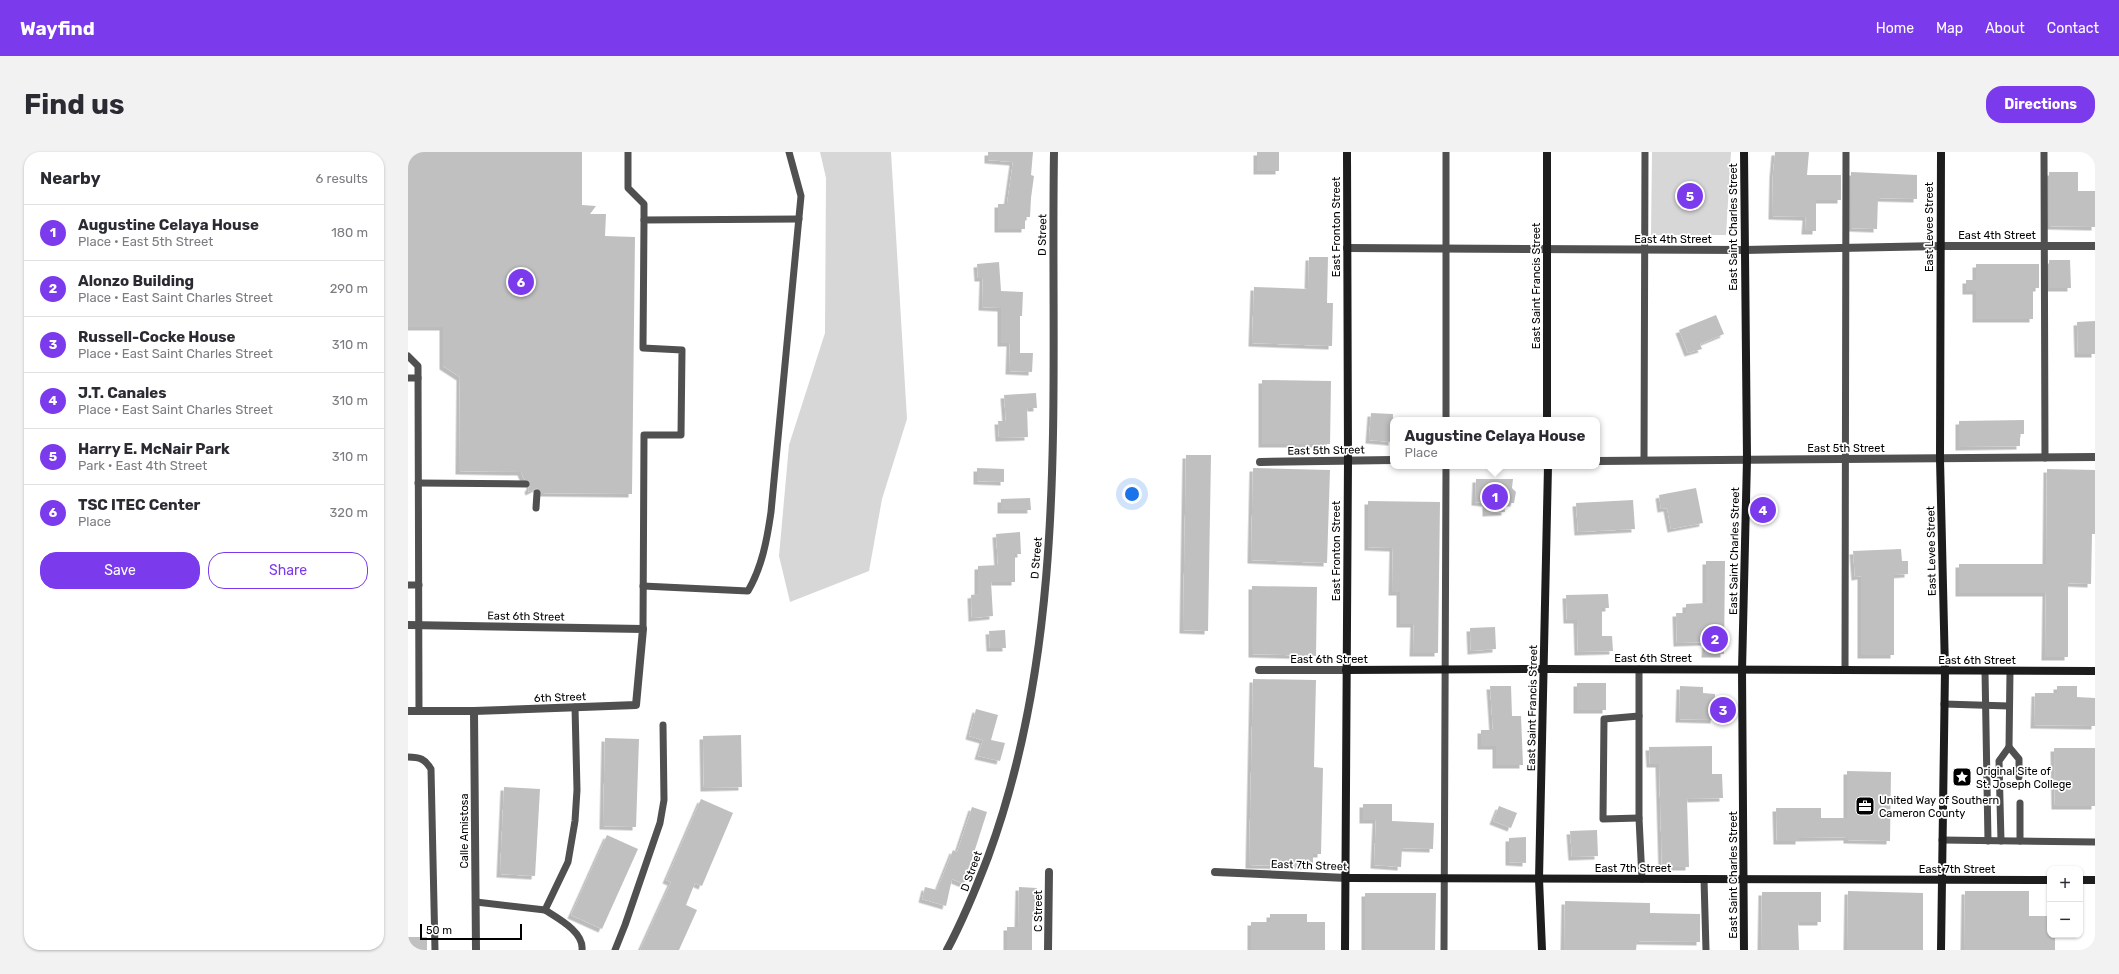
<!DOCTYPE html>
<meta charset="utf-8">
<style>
:root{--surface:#fff;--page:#f2f2f3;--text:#2b2b33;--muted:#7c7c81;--line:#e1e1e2;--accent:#7c3aed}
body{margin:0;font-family:Rubik,sans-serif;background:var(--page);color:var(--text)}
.controls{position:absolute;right:12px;bottom:12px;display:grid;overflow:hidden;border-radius:8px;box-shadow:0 1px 3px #0004}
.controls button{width:36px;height:36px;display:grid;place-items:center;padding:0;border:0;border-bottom:1px solid var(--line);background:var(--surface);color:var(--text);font:20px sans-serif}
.scale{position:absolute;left:12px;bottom:10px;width:102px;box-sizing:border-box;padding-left:4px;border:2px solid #000;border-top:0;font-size:11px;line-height:14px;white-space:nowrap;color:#000;-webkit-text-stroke:3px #fff;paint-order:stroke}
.you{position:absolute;left:724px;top:342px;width:14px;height:14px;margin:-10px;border:3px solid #fff;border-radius:50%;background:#1a73e8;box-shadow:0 0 0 6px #1a73e833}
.badge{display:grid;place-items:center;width:26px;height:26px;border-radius:50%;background:var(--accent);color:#fff;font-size:13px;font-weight:700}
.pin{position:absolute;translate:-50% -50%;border:2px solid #fff;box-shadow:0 1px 4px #0006}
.popup{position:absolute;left:982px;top:265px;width:210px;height:52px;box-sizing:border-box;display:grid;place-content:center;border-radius:8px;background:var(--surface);filter:drop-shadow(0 1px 3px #0005);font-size:13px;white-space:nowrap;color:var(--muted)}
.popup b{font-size:15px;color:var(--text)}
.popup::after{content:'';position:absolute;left:50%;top:100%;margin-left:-8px;border:8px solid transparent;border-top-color:var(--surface)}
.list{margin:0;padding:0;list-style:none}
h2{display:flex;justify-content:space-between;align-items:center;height:52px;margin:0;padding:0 16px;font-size:17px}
h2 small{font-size:13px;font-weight:400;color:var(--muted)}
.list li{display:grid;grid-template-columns:26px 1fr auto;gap:12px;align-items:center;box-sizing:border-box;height:56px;padding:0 16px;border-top:1px solid var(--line)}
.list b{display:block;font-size:15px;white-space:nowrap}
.list p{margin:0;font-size:13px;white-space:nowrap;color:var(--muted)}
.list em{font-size:13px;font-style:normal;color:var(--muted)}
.actions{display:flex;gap:8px;padding:12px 16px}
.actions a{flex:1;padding:9px 0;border:1px solid var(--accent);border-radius:16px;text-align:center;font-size:14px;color:var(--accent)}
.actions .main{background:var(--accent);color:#fff}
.map{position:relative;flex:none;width:1687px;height:798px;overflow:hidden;border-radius:16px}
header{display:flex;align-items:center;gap:24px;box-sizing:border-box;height:56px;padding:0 20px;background:var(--accent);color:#fff}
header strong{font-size:19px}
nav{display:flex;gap:22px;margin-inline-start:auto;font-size:14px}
.intro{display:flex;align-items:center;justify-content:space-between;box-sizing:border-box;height:96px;padding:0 24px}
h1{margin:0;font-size:28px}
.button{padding:10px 18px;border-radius:16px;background:var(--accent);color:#fff;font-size:14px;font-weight:700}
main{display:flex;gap:24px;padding:0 24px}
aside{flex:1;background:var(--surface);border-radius:16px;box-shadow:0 1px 3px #0004}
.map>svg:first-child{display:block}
.green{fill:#d7d7d7}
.building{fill:#c0c0c0;filter:url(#shadow)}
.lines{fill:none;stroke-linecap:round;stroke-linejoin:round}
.lane{stroke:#505050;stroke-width:7}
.street{stroke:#505050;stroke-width:8}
.secondary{stroke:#1d1d1d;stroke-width:8}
.labels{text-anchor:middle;stroke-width:3.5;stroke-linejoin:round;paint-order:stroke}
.street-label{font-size:11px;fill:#000;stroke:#fff}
.poi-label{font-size:11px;fill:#000;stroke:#fff;text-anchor:start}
</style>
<header>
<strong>Wayfind</strong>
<nav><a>Home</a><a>Map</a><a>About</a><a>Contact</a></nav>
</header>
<div class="intro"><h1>Find us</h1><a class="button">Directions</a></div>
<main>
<aside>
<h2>Nearby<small>6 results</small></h2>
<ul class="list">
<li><span class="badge">1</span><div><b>Augustine Celaya House</b><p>Place · East 5th Street</p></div><em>180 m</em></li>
<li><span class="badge">2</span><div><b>Alonzo Building</b><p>Place · East Saint Charles Street</p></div><em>290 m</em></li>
<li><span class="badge">3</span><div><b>Russell-Cocke House</b><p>Place · East Saint Charles Street</p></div><em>310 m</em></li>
<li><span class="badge">4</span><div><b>J.T. Canales</b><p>Place · East Saint Charles Street</p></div><em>310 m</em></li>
<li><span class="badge">5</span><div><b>Harry E. McNair Park</b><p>Park · East 4th Street</p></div><em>310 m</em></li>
<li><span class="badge">6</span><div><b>TSC ITEC Center</b><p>Place</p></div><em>320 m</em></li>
</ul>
<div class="actions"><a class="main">Save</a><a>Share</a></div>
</aside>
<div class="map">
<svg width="1687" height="798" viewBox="0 0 1687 798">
<defs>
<filter id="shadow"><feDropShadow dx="-3.5" dy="3.5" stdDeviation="0" flood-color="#0004"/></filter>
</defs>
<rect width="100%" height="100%" fill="#fff"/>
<g class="green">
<polygon points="412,0 483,0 499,267 474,347 461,419 382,450 371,404 381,293 417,181 418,26"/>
<polygon points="1244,0 1323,0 1318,83 1243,83"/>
</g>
<g class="building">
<polygon points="0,0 174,0 174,53 188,54 182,62 198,62 197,84 227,85 224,342 134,341 129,336 121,340 120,337 122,334 122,330 116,327 113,320 51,319 52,225 35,214 35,175 0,175"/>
<polygon points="580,0 625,0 623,23 626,24 623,46 622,65 617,65 617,77 590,77 590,52 599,52 605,10 580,8"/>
<rect x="849" y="0" width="22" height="19"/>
<polygon points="1367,0 1401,0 1399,23 1433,23 1433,48 1408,48 1408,79 1397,79 1398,65 1364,64 1365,22"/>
<polygon points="1443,20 1509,23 1509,47 1470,46 1469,77 1443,76"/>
<polygon points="1641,20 1670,20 1670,39 1687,39 1687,75 1641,74"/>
<polygon points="901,105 920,105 919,151 925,151 924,194 844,191 846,135 900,137"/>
<polygon points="1641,108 1662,108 1663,136 1641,136"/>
<polygon points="591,110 593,139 615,140 614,164 612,164 612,201 625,201 624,220 601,219 602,191 593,191 593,156 574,155 575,126 570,126 569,112"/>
<polygon points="1568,112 1631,112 1631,136 1625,136 1625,167 1568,167 1568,139 1558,139 1558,128 1568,128"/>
<polygon points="1308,163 1316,182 1292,192 1294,197 1280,201 1271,178"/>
<polygon points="1687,169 1687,202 1670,202 1669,170"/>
<polygon points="854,228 923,229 922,292 854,292"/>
<polygon points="628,241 629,256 619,256 620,285 591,286 590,269 598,269 596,243"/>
<polygon points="963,261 985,262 984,290 961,288"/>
<polygon points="1616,268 1616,282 1612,282 1612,294 1551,295 1551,269"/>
<polygon points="778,303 803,303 800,479 775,478"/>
<polygon points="569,316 596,317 596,330 569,329"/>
<polygon points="845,316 922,318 919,411 843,408"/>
<polygon points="1639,317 1687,318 1687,382 1684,382 1683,432 1660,431 1660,505 1637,505 1638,441 1551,441 1551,412 1638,412"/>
<polygon points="1068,327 1105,327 1104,336 1108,340 1106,351 1096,351 1097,360 1078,361 1078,351 1067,350"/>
<polygon points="1288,336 1295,371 1263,377 1259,356 1253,357 1251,343"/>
<polygon points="622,346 623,358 593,358 593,347"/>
<polygon points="1225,348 1227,377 1170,380 1168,351"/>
<polygon points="960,349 1032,350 1030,501 1005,501 1006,472 992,472 992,440 984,440 985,396 960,395"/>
<polygon points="612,380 613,402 607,402 607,430 583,430 585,464 564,466 563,443 570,442 570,414 590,413 588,382"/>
<polygon points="1493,397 1494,409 1500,409 1500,422 1486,423 1486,503 1453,503 1453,424 1447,425 1445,399"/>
<polygon points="1298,409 1317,409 1316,502 1297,502 1298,490 1269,491 1268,461 1278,461 1278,452 1298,451"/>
<polygon points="844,434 909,435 908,504 844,502"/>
<polygon points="1200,442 1201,456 1194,456 1194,484 1204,484 1205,499 1170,500 1169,468 1159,468 1158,443"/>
<polygon points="1087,475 1088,497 1063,499 1062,476"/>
<polygon points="597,478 598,496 582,496 581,479"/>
<polygon points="845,527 908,528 906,615 915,616 913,702 905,702 905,714 841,713"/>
<rect x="1169" y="531" width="29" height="27"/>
<polygon points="1082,534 1103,534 1104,564 1113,564 1115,613 1088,613 1088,594 1073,594 1073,578 1085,578"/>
<polygon points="1272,534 1295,535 1295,541 1307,542 1306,568 1271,567"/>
<polygon points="1649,534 1669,534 1669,545 1687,546 1687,574 1626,573 1627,541 1649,541"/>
<polygon points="568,557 590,563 583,588 597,591 592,609 570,604 575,588 561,584"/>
<polygon points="333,583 334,635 296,636 295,584"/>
<polygon points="197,586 231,587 228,675 195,674"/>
<polygon points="1304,594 1304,622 1314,622 1315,646 1279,647 1281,715 1254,715 1251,612 1242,612 1241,595"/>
<polygon points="1646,596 1687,596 1687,654 1647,654"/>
<polygon points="1439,619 1483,620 1482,689 1439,688 1439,685 1391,686 1391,689 1369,689 1368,656 1413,656 1413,666 1439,666"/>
<polygon points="96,635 132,637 127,724 92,722"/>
<polygon points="293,647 325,661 294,734 287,731 278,753 289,758 271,798 232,798 263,730 258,728"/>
<polygon points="955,652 984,652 984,669 1026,671 1025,697 994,696 993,715 966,713 968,668 955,668"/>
<polygon points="1091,654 1109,661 1103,676 1085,669"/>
<polygon points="564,655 579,660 556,732 544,727 538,754 514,747 517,735 529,738 545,698 549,700"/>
<polygon points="1189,678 1190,704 1164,705 1162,679"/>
<polygon points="199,683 230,697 194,777 163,763"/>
<polygon points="1118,685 1118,711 1101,710 1101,686"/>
<polygon points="611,735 629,736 629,764 624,764 624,798 599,798 599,775 610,775"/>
<polygon points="1440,739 1515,741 1515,798 1439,798"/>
<polygon points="1557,739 1621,739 1621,764 1642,764 1642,783 1647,783 1647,798 1556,798"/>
<polygon points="1354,740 1413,740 1413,770 1390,770 1391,798 1353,798"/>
<polygon points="957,741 1028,741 1027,798 957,798"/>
<polygon points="1157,749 1242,751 1242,761 1292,762 1292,790 1229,789 1228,798 1156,798"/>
<polygon points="862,762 899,762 899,770 917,770 917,798 843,798 843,770 862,770"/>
<rect x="0" y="785" width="19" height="13"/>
</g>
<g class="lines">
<g class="lane">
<polyline points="220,0 220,36 236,52 236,68"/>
<polyline points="1636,0 1637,306"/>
<polyline points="0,204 10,214 11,559"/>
<polyline points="0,226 10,226"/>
<polyline points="1038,268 1038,0"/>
<polyline points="1236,308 1237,0"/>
<polyline points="10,331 118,332"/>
<polyline points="128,356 129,341"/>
<polyline points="0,433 11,433"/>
<path d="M235,434L340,439C354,415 359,388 363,360L393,44L381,0"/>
<polyline points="235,477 236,283 273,283 274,198 235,196 236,68 391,67"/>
<polyline points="1231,517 1231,666 1234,727"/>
<polyline points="1437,518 1438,0"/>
<polyline points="1577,519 1580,689"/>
<polyline points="1536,552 1601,554"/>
<polyline points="1231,564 1196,567 1195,667 1231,666"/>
<polyline points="1601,595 1611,607 1611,625"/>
<path d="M0,605C12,605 17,607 23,617L27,798"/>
<polyline points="1612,651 1612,689"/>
<polyline points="1534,688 1687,690"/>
<polyline points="1593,689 1591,609 1601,595 1602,519"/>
<polyline points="1296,727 1298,798"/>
<polyline points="68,750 137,758 160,710 167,669 169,638 167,555"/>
<path d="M137,758C151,767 176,780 174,798"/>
<polyline points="207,798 217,773 252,671 256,648 255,573"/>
<polyline points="1036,798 1038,314"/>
</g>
<g class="street">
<polyline points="939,96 1336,98 1532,94 1687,94"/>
<polyline points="1189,309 1687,305"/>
<polyline points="852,310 985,308"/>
<polyline points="0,473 235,477 228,553 66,559 0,559"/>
<polyline points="851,518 938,518"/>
<polyline points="66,559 68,798"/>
<polyline points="807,720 939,726"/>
<path d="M539,798C556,766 567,739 580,705C663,480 642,235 646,0"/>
<polyline points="640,798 641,720"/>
</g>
<g class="secondary">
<polyline points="1139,0 1139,268"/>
<polyline points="1533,0 1532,307 1537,518 1533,798"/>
<polyline points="938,518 1137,517 1687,519"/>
<polyline points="939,726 1642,728"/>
<polyline points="1672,728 1687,728"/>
<polyline points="937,798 940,308 939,0"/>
<polyline points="1134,798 1131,727 1140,314"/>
<polyline points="1336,798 1334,518 1339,307 1336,0"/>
</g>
</g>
<defs>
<g id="sight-square" transform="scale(1)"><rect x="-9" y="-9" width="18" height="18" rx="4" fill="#000" stroke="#fff"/><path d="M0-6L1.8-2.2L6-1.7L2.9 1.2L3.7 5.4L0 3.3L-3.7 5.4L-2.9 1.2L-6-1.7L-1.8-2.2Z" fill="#fff"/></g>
<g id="office-square" transform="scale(1)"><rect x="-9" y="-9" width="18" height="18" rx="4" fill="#000" stroke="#fff"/><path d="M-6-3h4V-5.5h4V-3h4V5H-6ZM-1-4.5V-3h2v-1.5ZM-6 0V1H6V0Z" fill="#fff"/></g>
</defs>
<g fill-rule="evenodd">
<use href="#sight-square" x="1554" y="625"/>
<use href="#office-square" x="1457" y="654"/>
</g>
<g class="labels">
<g class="street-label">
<text transform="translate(928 75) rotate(-90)" y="4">East Fronton Street</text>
<text transform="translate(1325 75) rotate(-90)" y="4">East Saint Charles Street</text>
<text transform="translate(1521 75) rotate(-90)" y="4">East Levee Street</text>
<text transform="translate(634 83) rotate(-89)" y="4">D Street</text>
<text x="1589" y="87">East 4th Street</text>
<text x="1265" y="91">East 4th Street</text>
<text transform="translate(1128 134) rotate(-90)" y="4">East Saint Francis Street</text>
<text x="1438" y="300">East 5th Street</text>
<text transform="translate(918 298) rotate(-1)" y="4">East 5th Street</text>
<text transform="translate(928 399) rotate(-90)" y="4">East Fronton Street</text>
<text transform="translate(1326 399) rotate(-89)" y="4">East Saint Charles Street</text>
<text transform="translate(1523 399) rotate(-91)" y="4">East Levee Street</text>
<text transform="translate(628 406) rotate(-85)" y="4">D Street</text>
<text transform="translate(118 464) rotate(1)" y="4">East 6th Street</text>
<text x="1245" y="510">East 6th Street</text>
<text x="921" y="511">East 6th Street</text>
<text x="1569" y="512">East 6th Street</text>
<text transform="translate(152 545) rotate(-2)" y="4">6th Street</text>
<text transform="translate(1124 556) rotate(-89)" y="4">East Saint Francis Street</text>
<text transform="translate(56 679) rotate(-90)" y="4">Calle Amistosa</text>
<text transform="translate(901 713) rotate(2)" y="4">East 7th Street</text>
<text x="1225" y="720">East 7th Street</text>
<text x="1549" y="721">East 7th Street</text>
<text transform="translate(563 719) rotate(-70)" y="4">D Street</text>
<text transform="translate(1325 723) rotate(-90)" y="4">East Saint Charles Street</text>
<text transform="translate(630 759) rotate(-90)" y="4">C Street</text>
</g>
<g class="poi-label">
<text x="1568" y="623">Original Site of<tspan x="1568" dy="13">St. Joseph College</tspan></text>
<text x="1471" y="652">United Way of Southern<tspan x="1471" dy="13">Cameron County</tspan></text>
</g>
</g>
</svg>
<div class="controls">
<button>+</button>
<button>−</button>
</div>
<div class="scale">50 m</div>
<div class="you"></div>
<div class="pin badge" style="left:1087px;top:345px">1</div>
<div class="popup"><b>Augustine Celaya House</b>Place</div>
<div class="pin badge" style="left:1307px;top:487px">2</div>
<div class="pin badge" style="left:1315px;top:558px">3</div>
<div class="pin badge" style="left:1355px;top:358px">4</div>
<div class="pin badge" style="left:1282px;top:44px">5</div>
<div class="pin badge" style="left:113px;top:130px">6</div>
</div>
</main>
